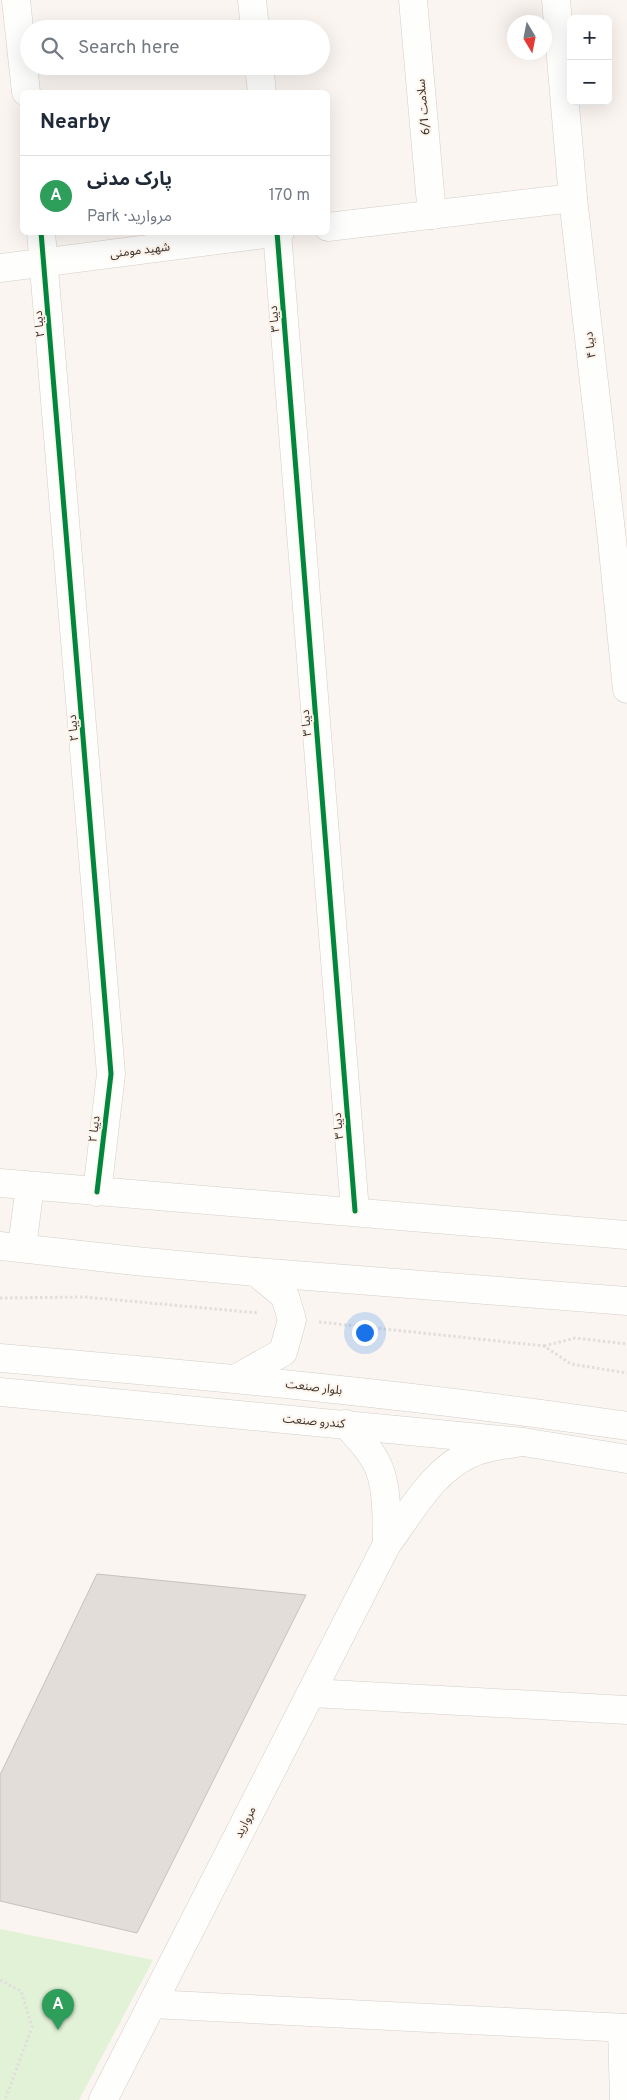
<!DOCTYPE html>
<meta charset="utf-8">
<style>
:root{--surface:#fff;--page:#f2f2f3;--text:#1f2937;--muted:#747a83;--line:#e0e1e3;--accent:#7c7671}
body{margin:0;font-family:Overpass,"Noto Sans Arabic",sans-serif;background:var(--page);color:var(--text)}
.controls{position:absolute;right:15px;top:15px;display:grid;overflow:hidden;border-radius:8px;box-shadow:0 5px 20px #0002}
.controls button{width:45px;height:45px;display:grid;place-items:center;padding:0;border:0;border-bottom:1px solid var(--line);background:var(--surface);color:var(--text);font:25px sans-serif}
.compass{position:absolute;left:507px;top:15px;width:45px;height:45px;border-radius:50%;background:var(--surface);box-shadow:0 5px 20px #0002;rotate:170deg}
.you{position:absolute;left:364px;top:1332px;width:18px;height:18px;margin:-12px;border:4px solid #fff;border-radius:50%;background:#1a73e8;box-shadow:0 0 0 8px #1a73e833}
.badge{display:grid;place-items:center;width:32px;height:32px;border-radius:50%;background:var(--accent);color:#fff;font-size:16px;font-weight:700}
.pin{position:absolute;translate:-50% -41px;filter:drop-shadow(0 1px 2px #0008)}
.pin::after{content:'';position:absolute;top:26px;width:18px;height:15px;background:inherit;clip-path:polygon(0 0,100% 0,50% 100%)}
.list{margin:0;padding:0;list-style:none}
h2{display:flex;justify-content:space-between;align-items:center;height:65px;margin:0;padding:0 20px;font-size:21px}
h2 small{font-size:16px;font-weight:400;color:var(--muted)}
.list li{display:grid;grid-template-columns:32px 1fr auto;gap:15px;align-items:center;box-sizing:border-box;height:80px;padding:0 20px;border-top:1px solid var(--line)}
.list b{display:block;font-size:19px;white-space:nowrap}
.list p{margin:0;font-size:16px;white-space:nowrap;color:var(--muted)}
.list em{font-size:16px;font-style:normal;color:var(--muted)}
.icon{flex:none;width:28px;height:28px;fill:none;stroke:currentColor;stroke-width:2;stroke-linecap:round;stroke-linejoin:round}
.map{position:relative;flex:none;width:627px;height:2100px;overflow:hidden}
.search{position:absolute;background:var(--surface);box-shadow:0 5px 20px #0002;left:20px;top:20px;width:310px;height:55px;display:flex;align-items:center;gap:12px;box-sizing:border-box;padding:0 18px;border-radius:28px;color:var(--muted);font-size:19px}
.panel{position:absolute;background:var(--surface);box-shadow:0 5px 20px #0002;left:20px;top:90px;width:310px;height:145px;border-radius:8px}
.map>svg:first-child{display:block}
.green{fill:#e2f2d6}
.building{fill:#e2ddd8;stroke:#c6c1bc}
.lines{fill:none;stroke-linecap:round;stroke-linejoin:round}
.minor-casing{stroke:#d4cec9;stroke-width:29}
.major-casing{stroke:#d4cec9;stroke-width:29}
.path{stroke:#e0dfdd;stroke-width:3;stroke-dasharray:2.5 2.5;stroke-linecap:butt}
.minor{stroke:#fefefd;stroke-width:28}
.major{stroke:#fefefd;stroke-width:28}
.cycleway-casing{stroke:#fef4ec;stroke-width:8}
.cycleway{stroke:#00873e;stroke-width:5}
.labels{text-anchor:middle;stroke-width:4;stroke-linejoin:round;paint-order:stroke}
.street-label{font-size:12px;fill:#38322c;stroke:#fef4ec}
</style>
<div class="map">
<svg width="627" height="2100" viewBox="0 0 627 2100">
<rect width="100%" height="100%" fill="#faf5f0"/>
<polygon class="green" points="0,1929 153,1960 79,2100 0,2100"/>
<polygon class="building" points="97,1574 306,1595 137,1933 0,1901 0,1775"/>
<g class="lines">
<g class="minor-casing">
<g id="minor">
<polyline points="16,0 26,92"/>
<polyline points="252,0 255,29"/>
<polyline points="413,0 432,215"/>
<polyline points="556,0 573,198 612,540 627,689"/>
<polyline points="259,66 262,92"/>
<polyline points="328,227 573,198"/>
<polyline points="41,232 111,1074 97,1192"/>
<polyline points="277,232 355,1211"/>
<polyline points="0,268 280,232"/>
<polyline points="0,1183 627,1235"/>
<polyline points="0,1392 523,1442 627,1459"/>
<path d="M346,1424C358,1438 374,1453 380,1471C388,1494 386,1520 387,1544"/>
<polyline points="311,1693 627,1710"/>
<polyline points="152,2004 627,2028"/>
<polyline points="622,2028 624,2100"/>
<path d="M103,2100L387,1544C411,1512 432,1471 470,1454C486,1446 505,1445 523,1442"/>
</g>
</g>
<g class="major-casing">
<g id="major">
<polyline points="0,1246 135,1261 256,1272 627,1301"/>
<polyline points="22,1247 30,1186"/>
<path d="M0,1358C210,1376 419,1395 627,1426"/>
<polyline points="237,1378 283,1352 292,1320 285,1296 256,1272"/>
</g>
</g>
<g class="path">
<polyline points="0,1298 85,1297 259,1313"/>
<polyline points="319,1322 544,1346 571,1364 627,1373"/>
<polyline points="544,1346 575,1338 627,1344"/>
<polyline points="0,1980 21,1991 32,2027 5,2100"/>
</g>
<use href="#minor" class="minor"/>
<use href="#major" class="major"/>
<g class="cycleway-casing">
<g id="cycleway">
<polyline points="41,232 111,1074 97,1192"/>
<polyline points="277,232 355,1211"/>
</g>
</g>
<use href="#cycleway" class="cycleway"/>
</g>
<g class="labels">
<g class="street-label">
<text transform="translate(423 107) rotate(-95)" y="4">سلامت 6/1</text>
<text transform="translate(140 250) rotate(-7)" y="4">شهید مومنی</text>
<text transform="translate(274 319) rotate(-95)" y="4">دیبا ۳</text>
<text transform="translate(39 324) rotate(-95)" y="4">دیبا ۲</text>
<text transform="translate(590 345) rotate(-97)" y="4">دیبا ۴</text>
<text transform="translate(306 723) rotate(-95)" y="4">دیبا ۳</text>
<text transform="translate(73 728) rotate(-95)" y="4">دیبا ۲</text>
<text transform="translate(338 1126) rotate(-95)" y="4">دیبا ۳</text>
<text transform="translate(94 1129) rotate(-83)" y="4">دیبا ۲</text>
<text transform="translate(314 1387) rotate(7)" y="4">بلوار صنعت</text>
<text transform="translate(314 1421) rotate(5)" y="4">کندرو صنعت</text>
<text transform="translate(245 1822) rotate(-63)" y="4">مروارید</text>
</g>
</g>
</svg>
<div class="controls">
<button>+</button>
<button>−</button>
</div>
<svg class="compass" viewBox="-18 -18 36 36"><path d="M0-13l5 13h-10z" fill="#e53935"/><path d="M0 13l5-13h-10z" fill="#747a83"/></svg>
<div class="you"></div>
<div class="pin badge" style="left:58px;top:2030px;background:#2e9e5b">A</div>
<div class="search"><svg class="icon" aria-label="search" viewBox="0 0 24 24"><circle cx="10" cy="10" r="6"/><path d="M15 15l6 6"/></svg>Search here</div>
<section class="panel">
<h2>Nearby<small></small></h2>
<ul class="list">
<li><span class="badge" style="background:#2e9e5b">A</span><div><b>پارک مدنی</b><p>Park · مروارید</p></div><em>170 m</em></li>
</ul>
</section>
</div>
